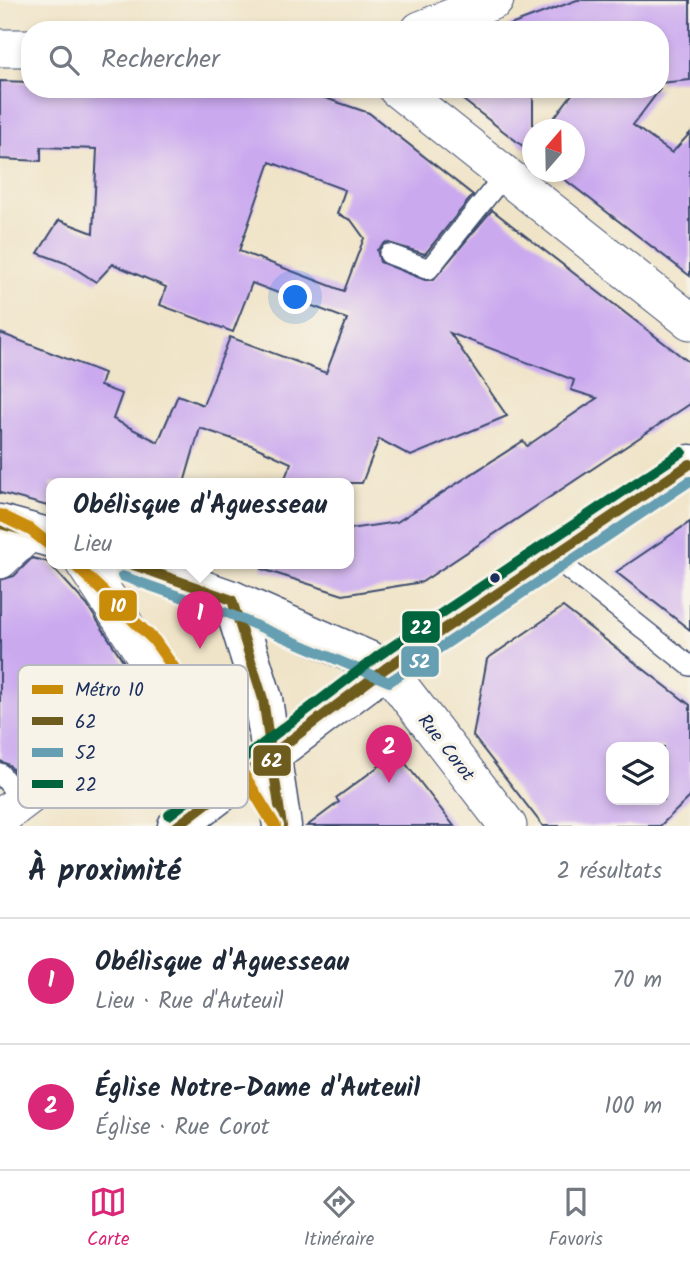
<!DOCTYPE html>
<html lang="fr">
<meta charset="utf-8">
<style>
:root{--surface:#fff;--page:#f2f2f3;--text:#1f2937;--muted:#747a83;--line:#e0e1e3;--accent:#db2777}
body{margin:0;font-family:Kalam,sans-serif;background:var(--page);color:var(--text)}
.controls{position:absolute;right:21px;bottom:21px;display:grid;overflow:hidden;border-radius:14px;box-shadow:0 4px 10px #0003}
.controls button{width:63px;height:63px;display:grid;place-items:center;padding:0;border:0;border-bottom:2px solid var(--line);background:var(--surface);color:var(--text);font:35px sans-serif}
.compass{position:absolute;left:522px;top:119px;width:63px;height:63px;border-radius:50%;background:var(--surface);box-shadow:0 4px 10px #0003;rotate:20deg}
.you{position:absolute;left:296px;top:298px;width:24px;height:24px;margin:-18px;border:5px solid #fff;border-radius:50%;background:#1a73e8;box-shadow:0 0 0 10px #1a73e833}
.badge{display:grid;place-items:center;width:46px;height:46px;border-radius:50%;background:var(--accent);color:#fff;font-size:23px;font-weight:700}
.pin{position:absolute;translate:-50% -58px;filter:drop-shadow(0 2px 4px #0008)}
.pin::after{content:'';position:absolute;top:37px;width:24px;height:21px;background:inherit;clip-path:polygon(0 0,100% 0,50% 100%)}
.popup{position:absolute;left:46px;top:478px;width:308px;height:91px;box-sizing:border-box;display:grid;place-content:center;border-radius:14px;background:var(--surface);filter:drop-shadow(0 2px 5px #0005);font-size:23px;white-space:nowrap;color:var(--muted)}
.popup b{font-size:26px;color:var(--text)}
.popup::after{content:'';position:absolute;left:50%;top:100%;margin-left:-14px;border:14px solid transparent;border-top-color:var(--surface)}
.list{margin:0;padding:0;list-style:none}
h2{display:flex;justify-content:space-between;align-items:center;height:91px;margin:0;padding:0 28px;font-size:30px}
h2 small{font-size:23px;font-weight:400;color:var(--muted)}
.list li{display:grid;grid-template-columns:46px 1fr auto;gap:21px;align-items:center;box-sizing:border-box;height:126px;padding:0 28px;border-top:2px solid var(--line)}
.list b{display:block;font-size:26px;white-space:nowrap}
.list p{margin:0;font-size:23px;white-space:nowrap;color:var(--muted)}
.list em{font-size:23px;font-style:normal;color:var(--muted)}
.icon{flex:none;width:38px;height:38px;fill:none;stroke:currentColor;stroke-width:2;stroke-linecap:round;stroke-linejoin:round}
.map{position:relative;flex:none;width:690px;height:826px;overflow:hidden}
.search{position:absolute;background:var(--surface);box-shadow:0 4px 10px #0003;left:21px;right:21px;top:21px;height:77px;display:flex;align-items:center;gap:18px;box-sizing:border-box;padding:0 24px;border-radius:28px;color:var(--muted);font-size:26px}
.sheet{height:343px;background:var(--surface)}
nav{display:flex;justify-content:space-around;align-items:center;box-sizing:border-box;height:98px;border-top:2px solid var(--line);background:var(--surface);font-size:19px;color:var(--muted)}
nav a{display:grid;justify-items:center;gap:4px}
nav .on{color:var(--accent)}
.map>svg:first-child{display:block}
.building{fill:#caa9ef;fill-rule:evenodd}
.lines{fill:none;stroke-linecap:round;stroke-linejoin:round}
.service-casing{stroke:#3b4a6e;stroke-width:22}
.minor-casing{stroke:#3b4a6e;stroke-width:39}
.tertiary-casing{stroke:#3b4a6e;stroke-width:41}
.service{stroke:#fff;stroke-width:19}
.minor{stroke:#fff;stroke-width:37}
.tertiary{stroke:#fff;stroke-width:38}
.bus-1-casing{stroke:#f7f3e8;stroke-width:16}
.bus-2-casing{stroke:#f7f3e8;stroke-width:16}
.bus-3-casing{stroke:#f7f3e8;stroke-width:16}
.bus-1{stroke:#6e5b1e;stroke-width:10}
.bus-2{stroke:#669eb2;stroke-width:10}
.bus-3{stroke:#00643c;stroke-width:10}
.metro-1-casing{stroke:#f7f3e8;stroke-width:18}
.metro-1{stroke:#c98c09;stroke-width:12}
.bus-dot{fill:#1b2f5e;stroke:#f7f3e8;stroke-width:2.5}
.labels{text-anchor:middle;stroke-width:7;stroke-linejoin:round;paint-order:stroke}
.street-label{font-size:19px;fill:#1b2f5e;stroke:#f7f3e8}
.key{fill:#f7f3e8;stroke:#b5b8bf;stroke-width:2}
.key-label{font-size:19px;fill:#1b2f5e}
.line-badge{stroke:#f7f3e8;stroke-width:2.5}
.badge-label{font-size:19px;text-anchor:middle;font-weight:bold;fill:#fff}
</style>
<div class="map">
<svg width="690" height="826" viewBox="0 0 690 826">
<rect width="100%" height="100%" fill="#f7f3e8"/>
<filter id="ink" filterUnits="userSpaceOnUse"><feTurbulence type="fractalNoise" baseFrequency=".0143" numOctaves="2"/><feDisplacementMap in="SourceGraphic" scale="14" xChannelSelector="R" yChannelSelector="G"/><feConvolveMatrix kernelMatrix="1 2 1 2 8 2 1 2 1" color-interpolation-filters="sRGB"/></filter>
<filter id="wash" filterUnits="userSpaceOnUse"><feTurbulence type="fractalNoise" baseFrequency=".00686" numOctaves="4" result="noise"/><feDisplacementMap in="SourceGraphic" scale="28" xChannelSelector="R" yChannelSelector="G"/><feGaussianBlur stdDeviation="1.57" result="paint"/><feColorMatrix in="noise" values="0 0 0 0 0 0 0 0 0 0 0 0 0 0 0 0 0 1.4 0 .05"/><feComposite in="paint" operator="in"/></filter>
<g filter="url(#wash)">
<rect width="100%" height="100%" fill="#f0e4c8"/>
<g id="blocks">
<g class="building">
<polygon points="577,0 690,0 690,80 660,83 660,30 505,30 505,27"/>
<path d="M0,81L30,82V89H299L369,113L473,195L425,254L386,242L377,250L380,262L425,280H433L492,210L690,363V404L422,582L343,595L262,569L263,563H349V529L397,522L523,441L527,446L597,398L571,390L574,380L450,333L507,416L411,456L379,439L362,483H283L291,463L251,445L200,428L184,483H51V507L0,493V333L104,373L100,386L122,394L113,419L158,442L178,395L203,405L230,337L326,373L347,319L252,283L233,332L160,305L166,287L113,264L96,282L68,264L38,253L59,220L93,233L97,149L41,147V161L0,159ZM270,162L345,190L337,214L351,220L364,238L344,291L239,251Z"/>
<polygon points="449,89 533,89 533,154 498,127"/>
<polygon points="576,89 660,89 633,125 672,153 690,133 690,276 555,172 575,172 575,130 545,130"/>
<polygon points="690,522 690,630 616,572"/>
<polygon points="32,558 48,562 87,605 131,673 133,680 132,687 126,693 19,777 9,765 0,761 0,580 14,576"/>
<path d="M563,607L690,705V797L660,826H543L473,736L487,659ZM611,747H664V800H611Z"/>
<polygon points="399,755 454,826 307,826 339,802 336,798 382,764 384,767"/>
</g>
</g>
</g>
<g filter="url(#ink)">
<use href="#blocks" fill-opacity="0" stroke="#3b4a6e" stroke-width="2"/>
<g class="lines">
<g class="service-casing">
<g id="service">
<polyline points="389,254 429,269 506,173"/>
<polyline points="553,557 690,666"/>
<polyline points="0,773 22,801"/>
</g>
</g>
<g class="minor-casing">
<g id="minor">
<polyline points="420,30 495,0"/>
<polyline points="0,48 30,48"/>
<polyline points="397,89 690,321"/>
<polyline points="0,560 30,532"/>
<polyline points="386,668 508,826"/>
<polyline points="0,818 147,706 157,694 158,675 84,563"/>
</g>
</g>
<g class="tertiary-casing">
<g id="tertiary">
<polyline points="0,524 51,538"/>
<polyline points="127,563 232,600 386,668"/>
<polyline points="232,600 263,699 282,826"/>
<polyline points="177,826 386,668 690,464"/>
</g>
</g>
<use href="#service" class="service"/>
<use href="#minor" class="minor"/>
<use href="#tertiary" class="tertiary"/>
<g class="bus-1-casing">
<g id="bus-1">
<polyline points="0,524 51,538"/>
<polyline points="128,563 232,600 263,699 282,826"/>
<polyline points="177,826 386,668 690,464"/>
</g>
</g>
<g class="bus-2-casing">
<polyline id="bus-2" points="122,576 227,613 389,682 690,481"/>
</g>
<g class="bus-3-casing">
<polyline id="bus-3" points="169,815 378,656 682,452"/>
</g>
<use href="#bus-1" class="bus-1"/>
<use href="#bus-2" class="bus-2"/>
<use href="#bus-3" class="bus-3"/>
<g class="metro-1-casing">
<g id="metro-1">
<polyline points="0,515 31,530 51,546"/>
<polyline points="73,563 154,640 205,712 275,826"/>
</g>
</g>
<use href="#metro-1" class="metro-1"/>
</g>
</g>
<circle class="bus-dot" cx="495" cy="578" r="6"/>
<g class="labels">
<g class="street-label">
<text transform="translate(447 747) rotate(52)" y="7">Rue Corot</text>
</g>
</g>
<rect x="18" y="665" width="230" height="143" rx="10" class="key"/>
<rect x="32" y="685" width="31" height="9" fill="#c98c09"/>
<rect x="32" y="717" width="31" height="8" fill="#6e5b1e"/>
<rect x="32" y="748" width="31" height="9" fill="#669eb2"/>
<rect x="32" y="780" width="31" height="8" fill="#00643c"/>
<g class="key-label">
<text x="75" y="696">Métro 10</text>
<text x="75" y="728">62</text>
<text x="75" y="759">52</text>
<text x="75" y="791">22</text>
</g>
<g class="line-badge">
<rect x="98" y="589" width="40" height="33" rx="7" fill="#c98c09"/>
<rect x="401" y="610" width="40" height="34" rx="7" fill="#00643c"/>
<rect x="400" y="645" width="40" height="33" rx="7" fill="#669eb2"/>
<rect x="252" y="744" width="40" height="33" rx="7" fill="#6e5b1e"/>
</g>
<g class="badge-label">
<text x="118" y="612">10</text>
<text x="421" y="634">22</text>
<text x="420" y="668">52</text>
<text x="272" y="767">62</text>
</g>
</svg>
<div class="controls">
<button><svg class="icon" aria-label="layers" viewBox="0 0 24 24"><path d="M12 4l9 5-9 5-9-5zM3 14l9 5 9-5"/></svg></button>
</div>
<svg class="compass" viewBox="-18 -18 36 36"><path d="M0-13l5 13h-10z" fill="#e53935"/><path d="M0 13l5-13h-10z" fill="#747a83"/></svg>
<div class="you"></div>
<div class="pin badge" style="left:200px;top:649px">1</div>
<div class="popup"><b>Obélisque d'Aguesseau</b>Lieu</div>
<div class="pin badge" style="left:389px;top:783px">2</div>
<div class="search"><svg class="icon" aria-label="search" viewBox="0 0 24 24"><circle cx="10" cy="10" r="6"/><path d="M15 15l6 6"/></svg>Rechercher</div>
</div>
<section class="sheet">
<h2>À proximité<small>2 résultats</small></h2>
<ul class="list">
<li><span class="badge">1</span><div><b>Obélisque d'Aguesseau</b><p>Lieu · Rue d'Auteuil</p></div><em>70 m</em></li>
<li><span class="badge">2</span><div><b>Église Notre-Dame d'Auteuil</b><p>Église · Rue Corot</p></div><em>100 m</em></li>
</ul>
</section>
<nav>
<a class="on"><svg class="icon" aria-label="map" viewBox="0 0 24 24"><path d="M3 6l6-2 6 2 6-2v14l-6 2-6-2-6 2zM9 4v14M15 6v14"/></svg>Carte</a>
<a><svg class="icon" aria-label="directions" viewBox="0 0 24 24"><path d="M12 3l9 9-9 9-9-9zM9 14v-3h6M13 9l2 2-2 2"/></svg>Itinéraire</a>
<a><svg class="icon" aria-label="saved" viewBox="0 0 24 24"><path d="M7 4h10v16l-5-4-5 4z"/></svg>Favoris</a>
</nav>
